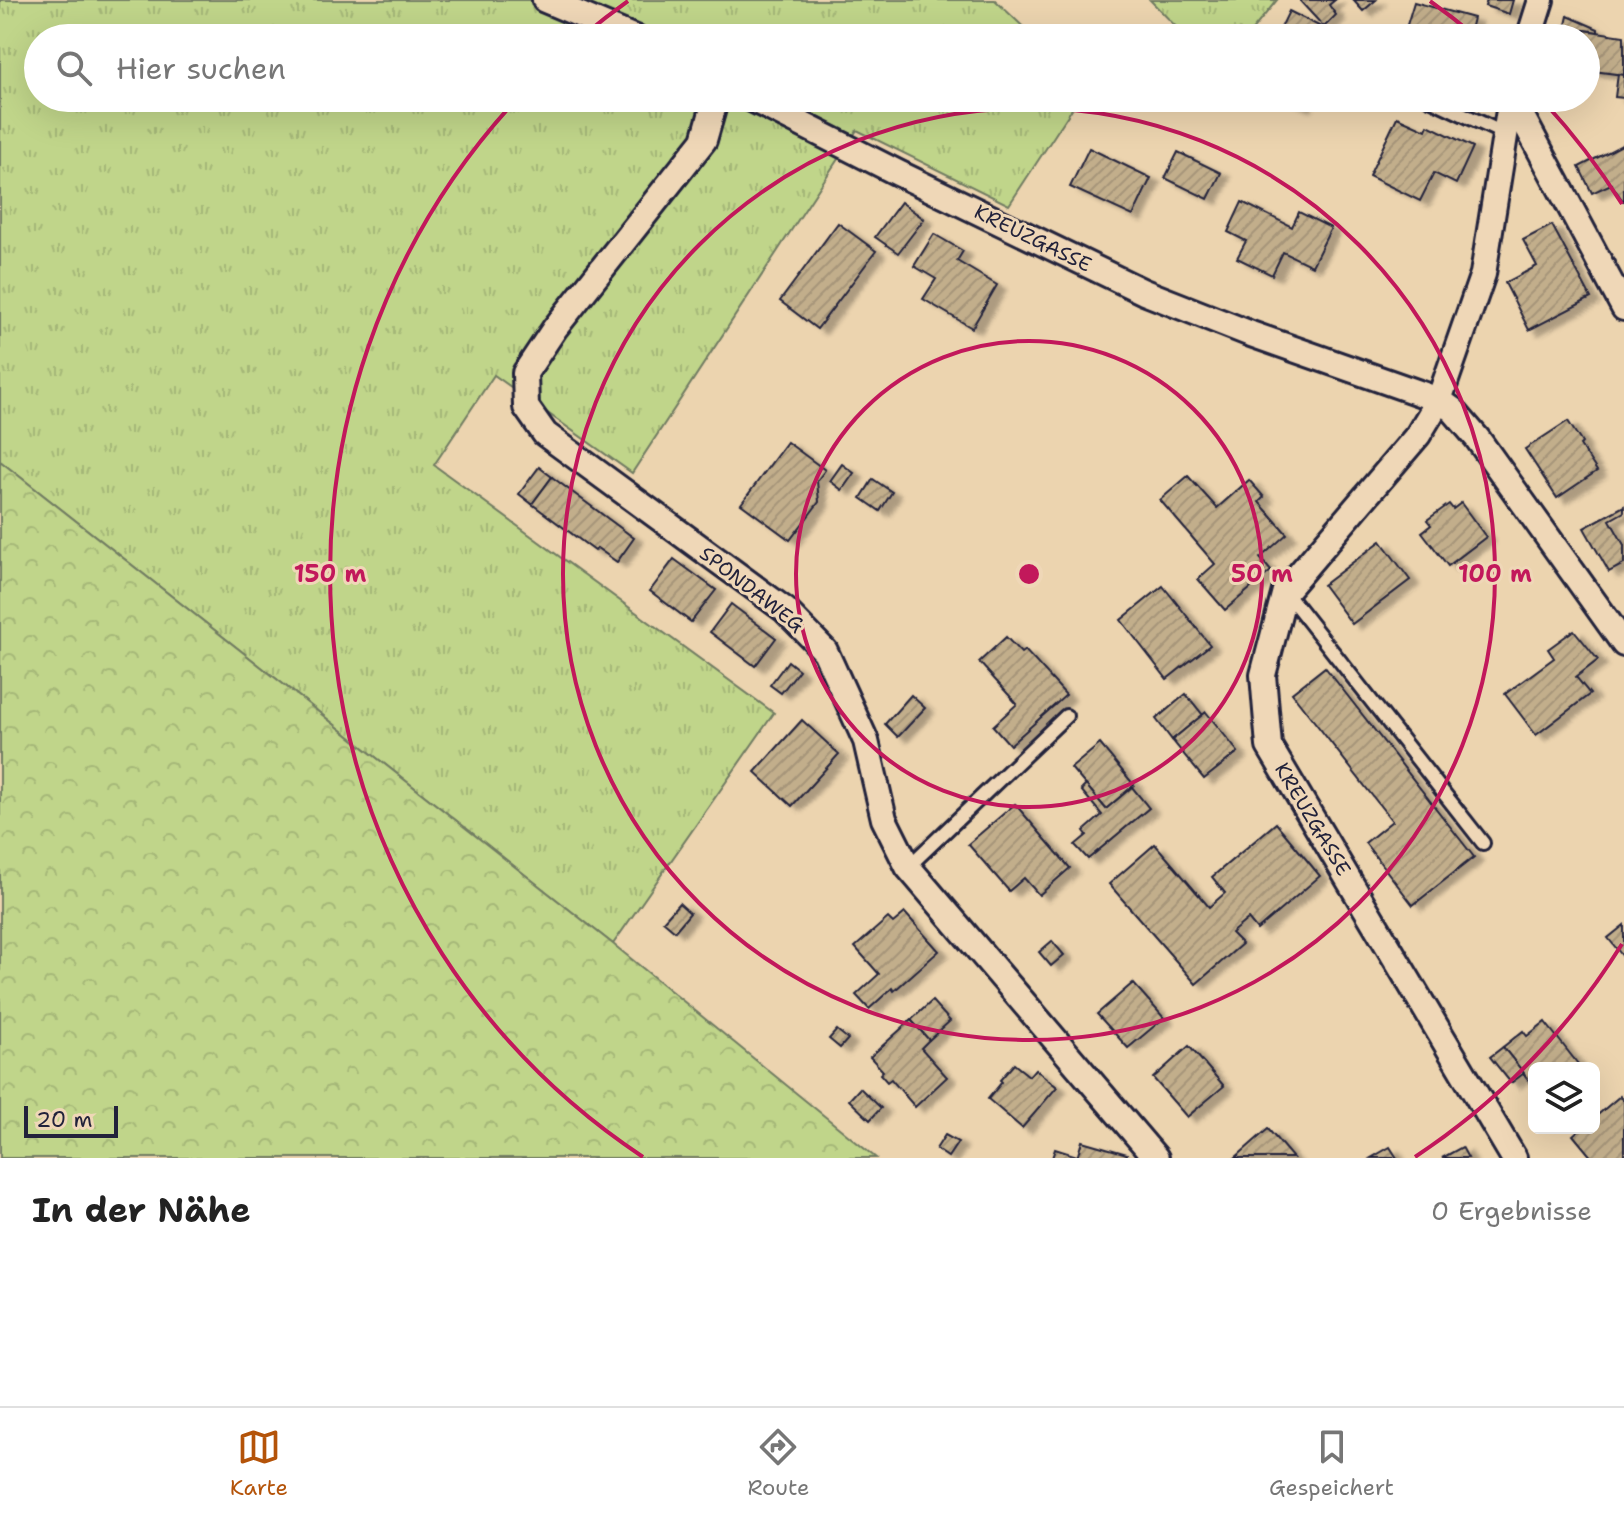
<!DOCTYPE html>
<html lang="de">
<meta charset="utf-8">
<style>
:root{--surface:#fff;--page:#f6f6f6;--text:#222;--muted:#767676;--line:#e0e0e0;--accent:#b45309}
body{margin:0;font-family:"Shantell Sans",sans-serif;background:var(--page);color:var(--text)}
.controls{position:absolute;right:24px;bottom:24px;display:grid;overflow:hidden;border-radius:12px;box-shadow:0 8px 32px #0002}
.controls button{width:72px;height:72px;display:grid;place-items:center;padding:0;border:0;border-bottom:2px solid var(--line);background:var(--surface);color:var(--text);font:40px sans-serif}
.scale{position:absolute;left:24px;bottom:20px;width:94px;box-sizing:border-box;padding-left:8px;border:4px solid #22223b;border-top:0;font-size:22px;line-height:28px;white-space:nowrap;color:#22223b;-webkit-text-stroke:6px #efd7b7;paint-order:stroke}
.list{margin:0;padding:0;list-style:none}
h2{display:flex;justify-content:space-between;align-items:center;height:104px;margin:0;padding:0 32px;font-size:34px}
h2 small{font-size:26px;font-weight:400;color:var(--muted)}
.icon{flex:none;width:44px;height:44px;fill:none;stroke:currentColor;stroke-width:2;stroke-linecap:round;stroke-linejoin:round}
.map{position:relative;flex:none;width:1624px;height:1158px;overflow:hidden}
.search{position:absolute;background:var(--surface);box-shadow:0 8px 32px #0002;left:24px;right:24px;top:24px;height:88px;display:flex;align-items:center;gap:20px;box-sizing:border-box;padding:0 28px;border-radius:44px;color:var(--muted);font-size:30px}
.sheet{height:248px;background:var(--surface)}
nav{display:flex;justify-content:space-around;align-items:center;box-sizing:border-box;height:112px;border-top:2px solid var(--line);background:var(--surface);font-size:22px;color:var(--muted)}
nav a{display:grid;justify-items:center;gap:4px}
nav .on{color:var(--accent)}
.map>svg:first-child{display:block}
.grass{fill:url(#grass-tufts);stroke:#717c62;stroke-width:2}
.forest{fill:url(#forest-crowns);stroke:#717c62;stroke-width:2}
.building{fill:url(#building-hatch);stroke:#22223b;stroke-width:2;filter:url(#shadow)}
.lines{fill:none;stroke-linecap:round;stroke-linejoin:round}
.lane-casing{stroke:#22223b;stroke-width:18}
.street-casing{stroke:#22223b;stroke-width:30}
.lane{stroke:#efd7b7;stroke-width:12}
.street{stroke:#efd7b7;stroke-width:24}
.ring{fill:none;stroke:#c2185b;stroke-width:4}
.labels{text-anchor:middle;stroke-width:6;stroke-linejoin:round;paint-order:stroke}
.street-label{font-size:20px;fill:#22223b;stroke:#efd7b7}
.centre{fill:#c2185b;stroke:#efd7b7;stroke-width:4}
.ring-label{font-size:24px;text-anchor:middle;font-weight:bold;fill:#c2185b;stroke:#efd7b7;stroke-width:6;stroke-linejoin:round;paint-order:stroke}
</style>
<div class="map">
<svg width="1624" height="1158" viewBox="0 0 1624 1158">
<defs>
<pattern id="grass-tufts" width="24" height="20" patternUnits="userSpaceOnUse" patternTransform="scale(2)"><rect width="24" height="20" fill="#c0d58a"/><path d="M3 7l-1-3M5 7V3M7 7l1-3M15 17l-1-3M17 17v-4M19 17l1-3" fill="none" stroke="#a5b778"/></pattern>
<pattern id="forest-crowns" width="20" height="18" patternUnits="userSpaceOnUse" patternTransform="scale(2)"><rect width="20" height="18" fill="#c0d58a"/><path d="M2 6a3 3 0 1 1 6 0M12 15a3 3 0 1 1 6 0" fill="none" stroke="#a5b778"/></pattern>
<pattern id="building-hatch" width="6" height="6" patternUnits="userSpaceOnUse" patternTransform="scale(2)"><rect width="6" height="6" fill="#c2ae8b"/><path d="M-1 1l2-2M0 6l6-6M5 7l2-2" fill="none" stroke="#a69579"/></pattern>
<filter id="shadow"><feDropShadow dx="9" dy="5" stdDeviation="2" flood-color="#0004"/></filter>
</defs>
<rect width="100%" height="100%" fill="#ecd4af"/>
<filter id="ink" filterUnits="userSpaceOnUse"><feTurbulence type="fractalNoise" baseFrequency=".0125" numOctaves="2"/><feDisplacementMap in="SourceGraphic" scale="16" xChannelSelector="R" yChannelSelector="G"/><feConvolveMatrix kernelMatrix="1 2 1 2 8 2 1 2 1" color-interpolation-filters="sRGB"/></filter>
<g filter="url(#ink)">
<g class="grass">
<polygon points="0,0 995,0 1035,38 38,38 38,98 1079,98 1009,205 857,130 632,473 494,375 434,465 774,713 613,944 0,461"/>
<polygon points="1150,0 1277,0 1246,38 1187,38"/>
</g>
<polygon class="forest" points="0,461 613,944 876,1158 0,1158"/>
<g class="building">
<polygon points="1301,0 1335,0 1329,5 1336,15 1324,27 1301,2"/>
<polygon points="1353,0 1376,0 1363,11"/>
<polygon points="1487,0 1513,0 1509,14 1485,6"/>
<polygon points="1414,2 1473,18 1468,38 1403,38"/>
<polygon points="1289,11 1319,26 1313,38 1276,38"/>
<polygon points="1568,16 1598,29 1598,32 1584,30 1583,38 1563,38"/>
<polygon points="1584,30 1624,36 1624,75 1586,70 1586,38 1583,38"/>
<polygon points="1618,74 1624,75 1624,98 1615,97"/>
<polygon points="1284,98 1305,98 1301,106"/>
<polygon points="1397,117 1426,130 1428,125 1473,147 1456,184 1434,173 1420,201 1369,176"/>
<polygon points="1624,144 1624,201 1623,201 1611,184 1592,193 1579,167"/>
<polygon points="1089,148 1151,178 1133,216 1070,187"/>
<polygon points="1178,152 1221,173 1208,199 1165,178"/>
<polygon points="901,202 924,219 898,253 875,237"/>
<polygon points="1242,202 1292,227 1299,212 1331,228 1312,266 1283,252 1272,275 1237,258 1246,241 1228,232"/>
<polygon points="838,223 876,251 817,329 780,301"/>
<polygon points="1552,225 1591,298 1529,330 1505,283 1537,266 1523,240"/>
<polygon points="934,234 963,251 957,261 997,285 972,328 923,299 936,279 914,266"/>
<polygon points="1568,421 1582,443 1580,445 1597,471 1557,498 1525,449"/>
<polygon points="787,442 825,470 817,481 819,502 790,540 741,504"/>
<polygon points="842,464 854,473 842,490 830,481"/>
<polygon points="539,467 552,477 532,504 519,494"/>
<polygon points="1188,476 1217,508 1249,480 1264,497 1259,502 1287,534 1260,558 1271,571 1225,610 1198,579 1215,564 1160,500"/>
<polygon points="552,477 634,538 617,562 597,548 595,551 532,504"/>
<polygon points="873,479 892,492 880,511 861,498"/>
<polygon points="1461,503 1486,537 1448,566 1422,532 1431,525 1427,520 1449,504 1453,509"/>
<polygon points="1624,506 1624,512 1610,520 1624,545 1624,564 1609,572 1584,528"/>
<polygon points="1381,541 1410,580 1352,624 1323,585"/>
<polygon points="674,559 716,590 691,622 650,591"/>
<polygon points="1163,586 1210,645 1167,679 1121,620"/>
<polygon points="731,604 776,638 755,666 710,632"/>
<polygon points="1574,630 1598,660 1576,677 1590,694 1536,735 1505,694 1554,658 1548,649"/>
<polygon points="1006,637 1021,653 1025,650 1066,695 1010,745 993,726 1017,704 979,662"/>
<polygon points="788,661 799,670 781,693 770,685"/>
<polygon points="1325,667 1474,857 1413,905 1365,843 1392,821 1292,693"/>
<polygon points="1186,694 1203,715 1172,740 1156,719"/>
<polygon points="911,695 925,708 898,737 885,724"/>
<polygon points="1206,712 1238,752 1204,779 1172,740"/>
<polygon points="802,720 839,754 792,806 755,772"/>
<polygon points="1100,744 1134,785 1106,809 1071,768"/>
<polygon points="1086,785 1106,809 1132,787 1149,808 1088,859 1075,845 1087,835 1084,831 1102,815 1081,790"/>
<polygon points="1015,804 1070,868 1039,895 1024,878 1009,891 968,844"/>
<polygon points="1276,823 1320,876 1257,930 1248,919 1231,933 1242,944 1196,984 1109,884 1155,844 1209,907 1225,893 1212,877"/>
<polygon points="679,903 690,913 675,931 663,921"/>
<polygon points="905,913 939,951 894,991 892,988 869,1009 856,995 879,974 855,947 888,918 893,923"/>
<polygon points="1624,925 1624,958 1608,938"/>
<polygon points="1052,941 1064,955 1051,966 1039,952"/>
<polygon points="1133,983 1164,1018 1128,1048 1097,1014"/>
<polygon points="932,1001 950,1021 929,1040 911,1020"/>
<polygon points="911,1020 929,1040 921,1048 947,1077 915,1107 891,1079 887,1082 880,1074 883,1071 870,1057"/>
<polygon points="1545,1022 1578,1064 1573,1068 1534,1068 1534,1087 1503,1047 1523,1031 1527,1036"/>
<polygon points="837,1030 848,1039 840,1048 829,1039"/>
<polygon points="1189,1046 1224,1086 1187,1117 1153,1078"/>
<polygon points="1503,1047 1524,1073 1511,1083 1490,1057"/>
<polygon points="1014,1064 1029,1076 1035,1069 1057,1087 1022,1128 988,1099 1002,1082 1000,1080"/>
<polygon points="860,1088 881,1108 870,1120 849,1100"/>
<polygon points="1620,1096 1624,1101 1624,1158 1592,1158 1573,1135 1581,1128 1594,1128 1594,1118"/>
<polygon points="1268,1129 1293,1158 1235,1158"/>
<polygon points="945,1135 958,1142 948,1157 936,1149"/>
<polygon points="1082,1141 1127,1154 1126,1158 1077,1158"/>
<polygon points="1390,1147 1397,1158 1371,1158"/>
<polygon points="1462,1147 1468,1158 1442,1158"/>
<polygon points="1055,1149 1077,1156 1077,1158 1052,1158"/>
</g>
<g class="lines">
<g class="lane-casing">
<g id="lane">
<polyline points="1428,98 1505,134"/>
<polyline points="1285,591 1483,843"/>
<polyline points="908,867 1066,716"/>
</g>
</g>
<g class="street-casing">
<g id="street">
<polyline points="545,0 635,38"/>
<polyline points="1529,38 1541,0"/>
<polyline points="716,98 704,140 555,328 525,373 526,407 545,434 785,610 825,651 866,741 884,819 908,867 1156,1158"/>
<polyline points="750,98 898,173 1144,292 1251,334 1439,400 1453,410 1477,438 1624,644"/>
<polyline points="1511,98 1483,274 1439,400 1418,435 1285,591 1263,675 1269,746 1514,1158"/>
<polyline points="1512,98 1624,308"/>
</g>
</g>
<use href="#lane" class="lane"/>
<use href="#street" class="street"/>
</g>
</g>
<g class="ring">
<circle cx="1029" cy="574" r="233"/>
<circle cx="1029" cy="574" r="466"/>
<path d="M1622 944A699 699 0 0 1 1415 1157M643 1157A699 699 0 0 1 514 102M584 35A699 699 0 0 1 628 1M1430 1A699 699 0 0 1 1474 35M1544 102A699 699 0 0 1 1622 204"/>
</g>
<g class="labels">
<g class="street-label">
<text transform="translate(1033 238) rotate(26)" y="7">KREUZGASSE</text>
<text transform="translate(752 589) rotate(38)" y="7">SPONDAWEG</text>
<text transform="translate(1313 819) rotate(59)" y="7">KREUZGASSE</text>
</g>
</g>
<circle cx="1029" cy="574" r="12" class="centre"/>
<g class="ring-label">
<text x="1262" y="582">50 m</text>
<text x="1495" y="582">100 m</text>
<text x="330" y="582">150 m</text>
</g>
</svg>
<div class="controls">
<button><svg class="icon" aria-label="layers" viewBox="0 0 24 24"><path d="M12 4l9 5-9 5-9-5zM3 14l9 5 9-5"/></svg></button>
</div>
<div class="scale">20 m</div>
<div class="search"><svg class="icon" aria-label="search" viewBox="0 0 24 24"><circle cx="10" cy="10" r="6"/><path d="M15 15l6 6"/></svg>Hier suchen</div>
</div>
<section class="sheet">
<h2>In der Nähe<small>0 Ergebnisse</small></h2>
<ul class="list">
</ul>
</section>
<nav>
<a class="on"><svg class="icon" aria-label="map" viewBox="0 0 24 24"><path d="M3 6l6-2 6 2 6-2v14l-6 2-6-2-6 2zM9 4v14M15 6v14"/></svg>Karte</a>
<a><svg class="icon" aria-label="directions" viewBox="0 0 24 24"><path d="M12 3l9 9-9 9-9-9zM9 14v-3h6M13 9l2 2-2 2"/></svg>Route</a>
<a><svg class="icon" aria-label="saved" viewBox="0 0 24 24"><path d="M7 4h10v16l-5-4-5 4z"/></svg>Gespeichert</a>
</nav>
